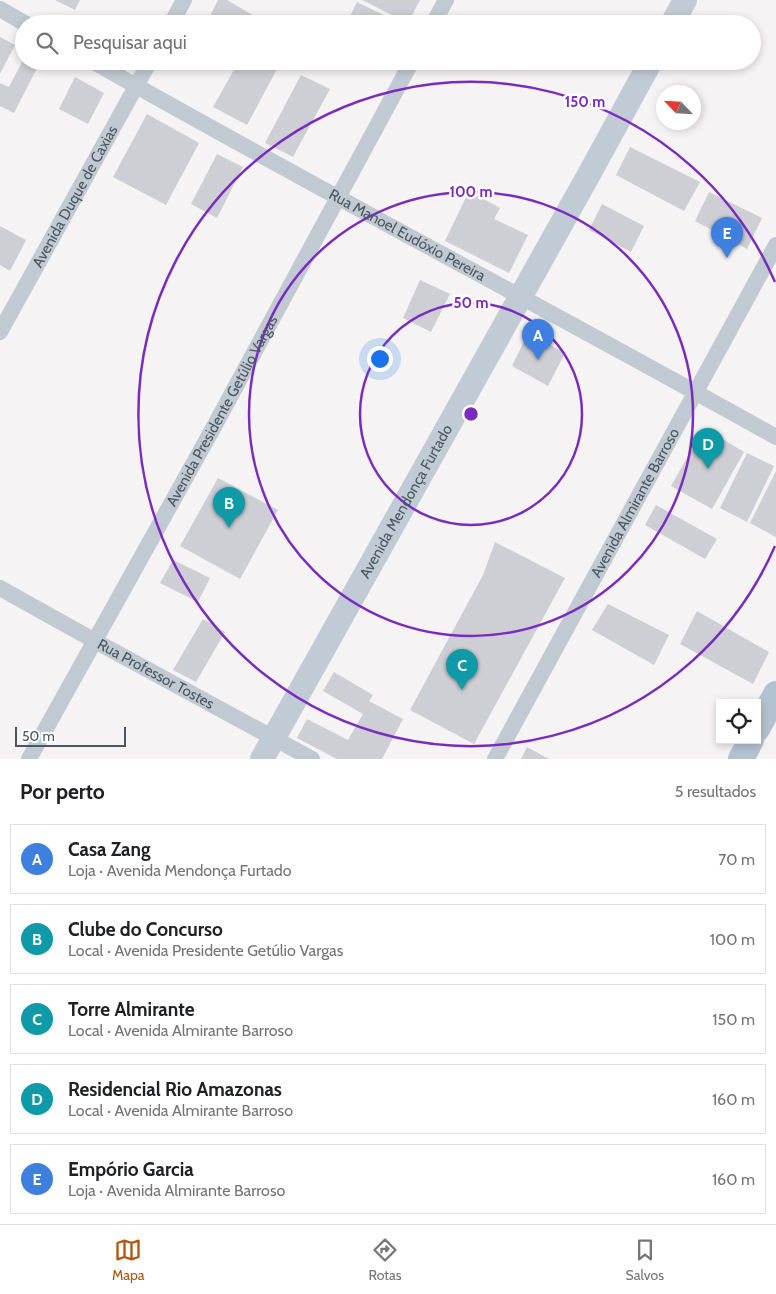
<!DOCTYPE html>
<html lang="pt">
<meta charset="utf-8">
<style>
:root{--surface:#fff;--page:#f2f2f2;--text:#202124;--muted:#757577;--line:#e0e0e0;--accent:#b45309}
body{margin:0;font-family:Cabin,sans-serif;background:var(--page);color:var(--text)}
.controls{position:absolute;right:15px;bottom:15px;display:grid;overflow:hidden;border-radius:0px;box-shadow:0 2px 8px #0003}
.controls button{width:45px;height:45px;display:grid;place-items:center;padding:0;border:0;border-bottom:1px solid var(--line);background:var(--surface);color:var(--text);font:25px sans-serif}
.compass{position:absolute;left:656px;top:85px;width:45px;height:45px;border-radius:50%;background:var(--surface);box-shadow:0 2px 8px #0003;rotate:295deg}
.scale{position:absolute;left:15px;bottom:12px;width:111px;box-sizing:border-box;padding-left:5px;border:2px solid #4a5661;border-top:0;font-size:14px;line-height:18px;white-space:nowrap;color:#4a5661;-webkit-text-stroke:4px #fff;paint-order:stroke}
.you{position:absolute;left:379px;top:358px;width:18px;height:18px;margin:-12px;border:4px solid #fff;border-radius:50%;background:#1a73e8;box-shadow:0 0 0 8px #1a73e833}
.badge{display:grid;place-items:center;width:32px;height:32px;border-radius:50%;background:var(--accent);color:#fff;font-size:16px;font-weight:700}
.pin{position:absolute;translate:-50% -41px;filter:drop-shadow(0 1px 2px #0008)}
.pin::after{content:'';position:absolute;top:26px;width:18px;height:15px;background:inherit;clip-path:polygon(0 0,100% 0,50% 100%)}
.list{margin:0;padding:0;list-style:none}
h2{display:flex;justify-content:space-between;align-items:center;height:65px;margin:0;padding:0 20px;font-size:21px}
h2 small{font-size:16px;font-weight:400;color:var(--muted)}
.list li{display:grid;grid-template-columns:32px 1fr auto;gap:15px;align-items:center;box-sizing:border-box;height:70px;margin:0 10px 10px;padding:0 10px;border:1px solid var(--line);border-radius:0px}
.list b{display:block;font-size:19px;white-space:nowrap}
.list p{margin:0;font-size:16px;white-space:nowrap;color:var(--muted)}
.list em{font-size:16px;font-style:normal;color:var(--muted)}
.icon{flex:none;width:28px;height:28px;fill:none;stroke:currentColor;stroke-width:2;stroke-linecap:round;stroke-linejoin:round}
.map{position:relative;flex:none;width:776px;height:759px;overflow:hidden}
.search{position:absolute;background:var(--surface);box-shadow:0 2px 8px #0003;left:15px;right:15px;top:15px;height:55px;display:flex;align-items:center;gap:12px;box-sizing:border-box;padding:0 18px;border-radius:28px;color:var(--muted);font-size:19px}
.sheet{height:465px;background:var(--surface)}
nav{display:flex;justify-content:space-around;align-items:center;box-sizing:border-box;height:70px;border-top:1px solid var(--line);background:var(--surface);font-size:14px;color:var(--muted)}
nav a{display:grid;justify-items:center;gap:2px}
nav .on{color:var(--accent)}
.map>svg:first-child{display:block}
.building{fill:#cdcfd5}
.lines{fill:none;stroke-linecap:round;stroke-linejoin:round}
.street{stroke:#c1cad2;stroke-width:16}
.secondary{stroke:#c1cbd6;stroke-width:24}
.primary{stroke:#b3c2d1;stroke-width:26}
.ring{fill:none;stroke:#7b2cbf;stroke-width:2.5}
.labels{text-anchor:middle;stroke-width:5;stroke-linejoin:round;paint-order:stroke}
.street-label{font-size:15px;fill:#4a5661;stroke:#fff}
.centre{fill:#7b2cbf;stroke:#fff;stroke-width:2.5}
.ring-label{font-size:15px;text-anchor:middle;font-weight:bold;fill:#7b2cbf;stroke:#fff;stroke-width:5;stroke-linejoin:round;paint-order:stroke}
</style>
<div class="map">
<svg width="776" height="759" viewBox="0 0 776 759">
<rect width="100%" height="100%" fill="#f5f3f3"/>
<g class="building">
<polygon points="55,0 80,0 75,10"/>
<polygon points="218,0 227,0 268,24 206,24"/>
<polygon points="362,0 420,0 408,23"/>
<polygon points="357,2 402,24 346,24"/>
<polygon points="0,37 15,45 0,74"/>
<polygon points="239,61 267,61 278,67 247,125 213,107"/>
<polygon points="22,62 36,70 14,113 0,106 0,83 9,87"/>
<polygon points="301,75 330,89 293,157 265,143"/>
<polygon points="75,77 104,93 88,124 59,109"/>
<polygon points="147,114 199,143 166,205 113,177"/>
<polygon points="630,147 700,182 684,211 616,175"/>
<polygon points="217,154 243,167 217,218 191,204"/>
<polygon points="469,191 500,208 494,219 528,235 509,273 445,241"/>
<polygon points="709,192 762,218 747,249 695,221"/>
<polygon points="602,204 644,226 631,252 589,230"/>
<polygon points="0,226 26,240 10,271 0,265"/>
<polygon points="420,280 450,294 431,332 403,318"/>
<polygon points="528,333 565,353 548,386 512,366"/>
<polygon points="704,428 744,452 712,509 671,486"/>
<polygon points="747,453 774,466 747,522 720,508"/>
<polygon points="776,471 776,537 750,523"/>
<polygon points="218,478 278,510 240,579 180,546"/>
<polygon points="656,505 717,539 705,559 645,525"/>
<polygon points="495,542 565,578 474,744 410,710 483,575"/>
<polygon points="173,560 210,578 198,602 160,583"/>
<polygon points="608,604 669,635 654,665 592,630"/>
<polygon points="697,611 769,652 753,684 680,644"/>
<polygon points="203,619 225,632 196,682 173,670"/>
<polygon points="334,672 373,695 369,701 403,719 382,759 337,759 297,738 307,719 348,740 363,714 323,691"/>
<polygon points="527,747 549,759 521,759"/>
</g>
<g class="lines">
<g class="street">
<polyline points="0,9 26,24"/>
<polyline points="171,24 184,0"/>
<polyline points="433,24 446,0"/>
<path id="s1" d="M92,61C319,190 549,310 776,437"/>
<path id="s2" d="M0,332L150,61"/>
<path id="s3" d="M0,588L95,641L312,759"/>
<path id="s4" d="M29,759L216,423L412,61"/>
<path id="s5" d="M495,759L776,245"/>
</g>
<g class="secondary">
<polyline points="672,24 685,0"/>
<path id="s6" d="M262,759L587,178L651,61"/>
</g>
<g class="primary">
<polyline points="757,729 776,694"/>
<polyline points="741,759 751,740"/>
</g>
</g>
<g class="ring">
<circle cx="471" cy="414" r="111"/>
<circle cx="471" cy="414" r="222"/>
<path d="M775 546A332 332 0 1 1 775 282"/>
</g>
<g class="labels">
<g class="street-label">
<text dy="5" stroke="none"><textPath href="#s2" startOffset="155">Avenida Duque de Caxias</textPath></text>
<text dy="5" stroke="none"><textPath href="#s1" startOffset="360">Rua Manoel Eudóxio Pereira</textPath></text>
<text dy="5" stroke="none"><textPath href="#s4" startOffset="398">Avenida Presidente Getúlio Vargas</textPath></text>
<text dy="5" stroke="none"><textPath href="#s6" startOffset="295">Avenida Mendonça Furtado</textPath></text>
<text dy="5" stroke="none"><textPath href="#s5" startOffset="292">Avenida Almirante Barroso</textPath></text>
<text dy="5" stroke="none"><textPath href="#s3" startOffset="178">Rua Professor Tostes</textPath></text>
</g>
</g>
<circle cx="471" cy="414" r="8" class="centre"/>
<g class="ring-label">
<text x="585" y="107">150 m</text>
<text x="471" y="197">100 m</text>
<text x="471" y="308">50 m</text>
</g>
</svg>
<div class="controls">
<button><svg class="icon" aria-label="locate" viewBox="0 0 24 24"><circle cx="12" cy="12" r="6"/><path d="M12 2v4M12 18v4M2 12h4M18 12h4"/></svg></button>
</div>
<svg class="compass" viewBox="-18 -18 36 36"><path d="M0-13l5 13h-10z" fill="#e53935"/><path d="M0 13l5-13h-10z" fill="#757577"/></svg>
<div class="scale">50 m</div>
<div class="you"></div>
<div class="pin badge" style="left:538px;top:360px;background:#3f7fe0">A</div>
<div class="pin badge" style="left:229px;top:528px;background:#0f9aa8">B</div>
<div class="pin badge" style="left:462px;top:690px;background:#0f9aa8">C</div>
<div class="pin badge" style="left:708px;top:469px;background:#0f9aa8">D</div>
<div class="pin badge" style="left:727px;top:258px;background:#3f7fe0">E</div>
<div class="search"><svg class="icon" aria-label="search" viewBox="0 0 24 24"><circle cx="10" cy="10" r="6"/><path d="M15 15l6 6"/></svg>Pesquisar aqui</div>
</div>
<section class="sheet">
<h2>Por perto<small>5 resultados</small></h2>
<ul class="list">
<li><span class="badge" style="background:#3f7fe0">A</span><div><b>Casa Zang</b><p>Loja · Avenida Mendonça Furtado</p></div><em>70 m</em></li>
<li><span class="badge" style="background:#0f9aa8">B</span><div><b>Clube do Concurso</b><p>Local · Avenida Presidente Getúlio Vargas</p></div><em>100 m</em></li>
<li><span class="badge" style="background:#0f9aa8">C</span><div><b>Torre Almirante</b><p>Local · Avenida Almirante Barroso</p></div><em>150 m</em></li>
<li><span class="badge" style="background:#0f9aa8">D</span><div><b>Residencial Rio Amazonas</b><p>Local · Avenida Almirante Barroso</p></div><em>160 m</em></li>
<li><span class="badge" style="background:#3f7fe0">E</span><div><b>Empório Garcia</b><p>Loja · Avenida Almirante Barroso</p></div><em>160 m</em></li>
</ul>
</section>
<nav>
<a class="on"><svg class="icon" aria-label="map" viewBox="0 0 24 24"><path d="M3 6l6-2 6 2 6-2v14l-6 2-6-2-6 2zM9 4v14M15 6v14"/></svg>Mapa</a>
<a><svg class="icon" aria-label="directions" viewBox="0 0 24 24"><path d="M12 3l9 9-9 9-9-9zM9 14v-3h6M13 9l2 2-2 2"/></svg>Rotas</a>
<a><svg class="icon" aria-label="saved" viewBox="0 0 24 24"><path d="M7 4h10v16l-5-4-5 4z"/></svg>Salvos</a>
</nav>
